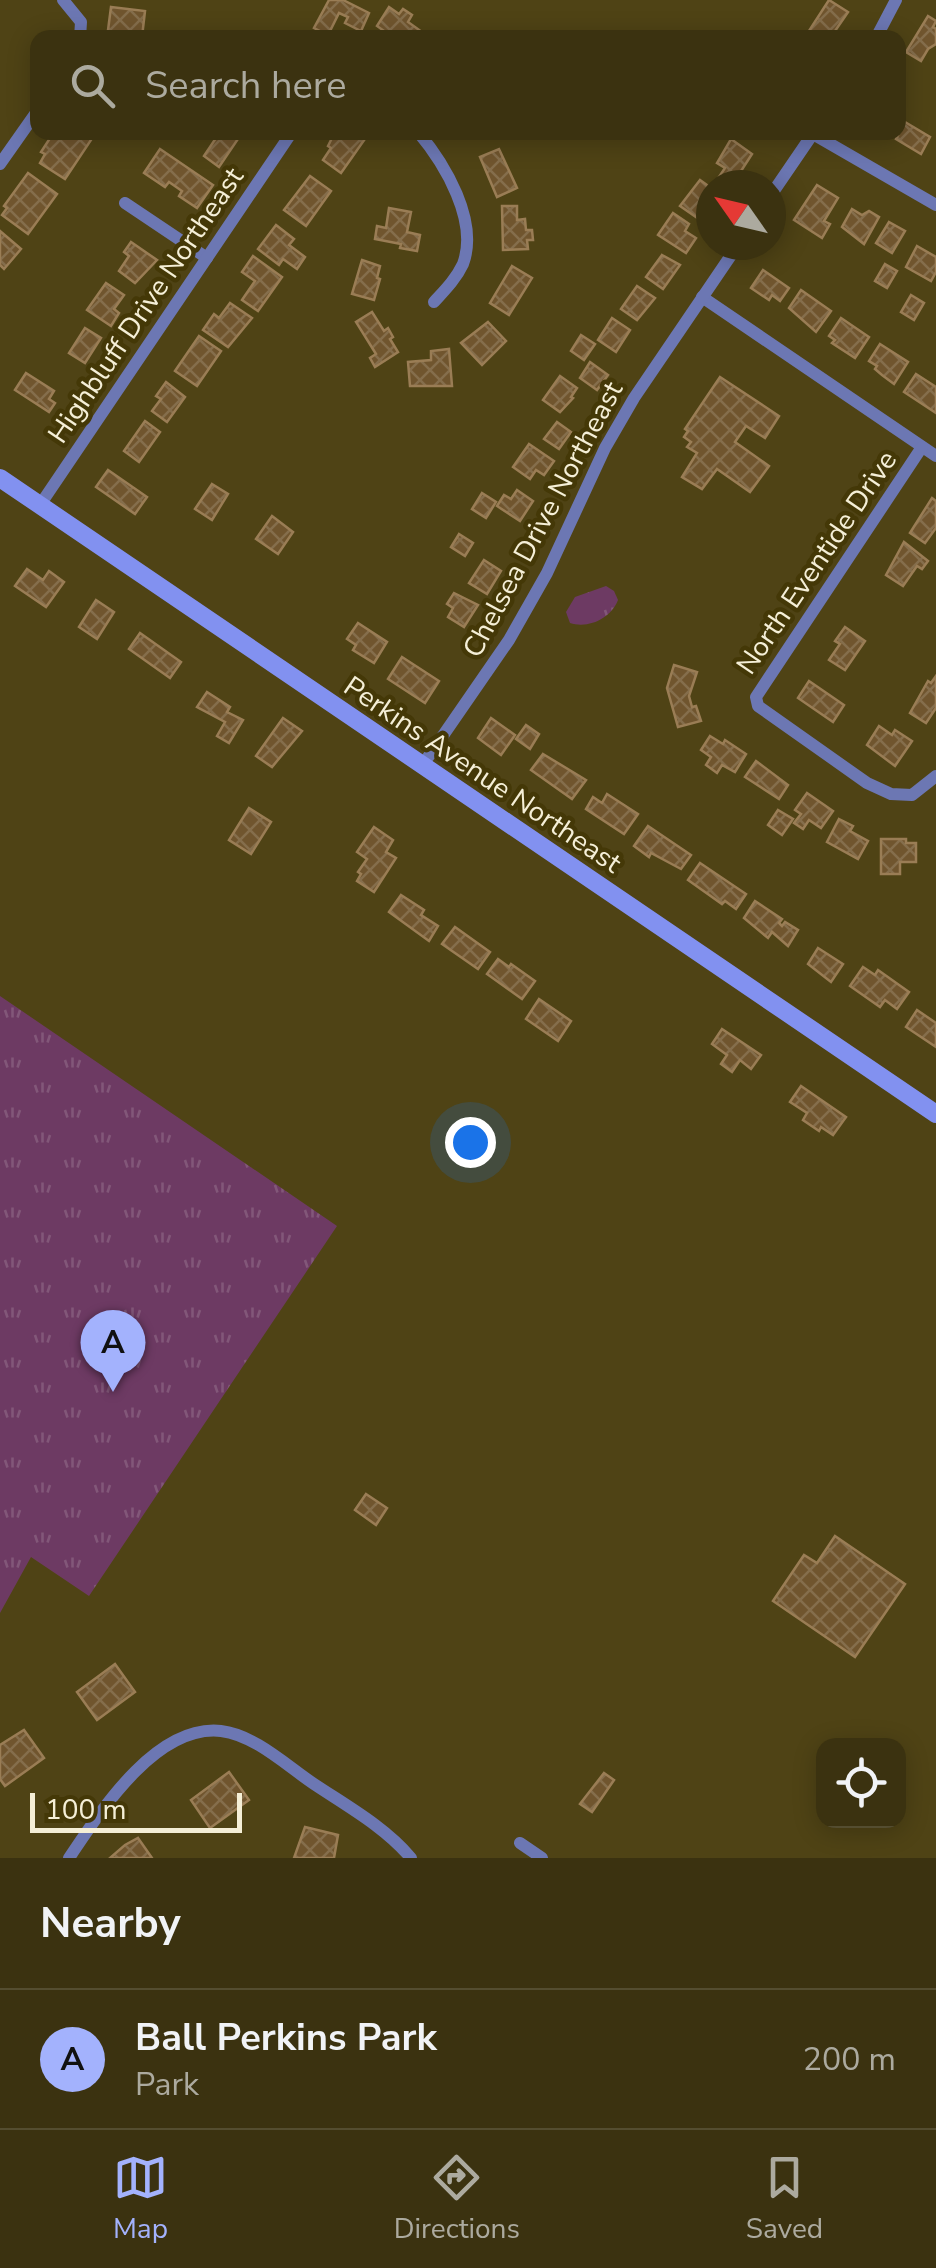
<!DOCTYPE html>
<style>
:root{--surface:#3b3210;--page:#423a19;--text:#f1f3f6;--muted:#acaa9f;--line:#544d30;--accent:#a3b2fd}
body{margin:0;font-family:"Nunito Sans",sans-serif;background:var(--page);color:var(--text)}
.controls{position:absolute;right:30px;bottom:30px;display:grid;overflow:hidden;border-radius:20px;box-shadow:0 5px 25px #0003}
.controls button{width:90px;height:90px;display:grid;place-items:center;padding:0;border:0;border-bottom:2px solid var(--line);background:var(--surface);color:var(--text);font:50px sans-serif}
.compass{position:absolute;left:696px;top:170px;width:90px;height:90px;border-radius:50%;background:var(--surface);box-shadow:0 5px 25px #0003;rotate:304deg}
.scale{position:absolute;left:30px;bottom:25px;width:212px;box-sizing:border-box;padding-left:10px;border:5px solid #f5efd7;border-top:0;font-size:28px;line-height:35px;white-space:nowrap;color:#f5efd7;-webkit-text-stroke:8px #443807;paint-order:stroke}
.you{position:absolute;left:470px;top:1142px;width:35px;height:35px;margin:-25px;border:8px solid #fff;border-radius:50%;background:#1a73e8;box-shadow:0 0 0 15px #1a73e833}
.badge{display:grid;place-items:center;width:65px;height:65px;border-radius:50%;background:var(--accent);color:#111;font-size:32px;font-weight:700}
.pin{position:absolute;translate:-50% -82px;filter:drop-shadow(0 2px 5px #0008)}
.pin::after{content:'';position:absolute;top:52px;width:35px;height:30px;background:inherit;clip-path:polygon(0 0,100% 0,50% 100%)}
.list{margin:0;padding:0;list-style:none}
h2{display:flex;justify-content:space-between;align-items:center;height:130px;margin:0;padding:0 40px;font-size:42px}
h2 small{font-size:32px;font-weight:400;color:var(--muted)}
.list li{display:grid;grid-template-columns:65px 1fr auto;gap:30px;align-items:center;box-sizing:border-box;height:140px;padding:0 40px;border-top:2px solid var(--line)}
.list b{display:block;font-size:38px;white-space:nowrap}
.list p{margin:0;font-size:32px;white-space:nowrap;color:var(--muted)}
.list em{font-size:32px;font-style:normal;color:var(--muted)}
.icon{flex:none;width:55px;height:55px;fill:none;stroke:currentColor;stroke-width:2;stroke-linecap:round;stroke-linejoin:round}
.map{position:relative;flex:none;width:936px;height:1858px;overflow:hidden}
.search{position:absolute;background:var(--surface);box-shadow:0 5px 25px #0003;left:30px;right:30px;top:30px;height:110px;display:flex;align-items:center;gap:25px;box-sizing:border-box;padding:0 35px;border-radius:20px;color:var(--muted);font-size:38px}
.sheet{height:270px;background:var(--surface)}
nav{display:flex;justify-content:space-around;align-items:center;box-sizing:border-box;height:140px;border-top:2px solid var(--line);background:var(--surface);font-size:28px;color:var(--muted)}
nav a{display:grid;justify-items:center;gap:5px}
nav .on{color:var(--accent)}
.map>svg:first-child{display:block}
.grass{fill:url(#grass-tufts)}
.building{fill:url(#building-cross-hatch);stroke:#9a7d55;stroke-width:2.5}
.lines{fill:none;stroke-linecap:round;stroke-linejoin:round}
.street{stroke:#6c77b3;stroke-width:12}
.secondary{stroke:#8291f0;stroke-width:18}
.labels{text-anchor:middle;stroke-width:9;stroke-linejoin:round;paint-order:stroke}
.street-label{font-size:28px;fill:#f5efd7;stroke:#443807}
</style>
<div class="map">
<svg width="936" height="1858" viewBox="0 0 936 1858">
<defs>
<pattern id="grass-tufts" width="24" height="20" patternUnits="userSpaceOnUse" patternTransform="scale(2.5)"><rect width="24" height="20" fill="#6d3a63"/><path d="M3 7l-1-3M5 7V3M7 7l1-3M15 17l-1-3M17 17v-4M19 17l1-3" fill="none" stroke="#825779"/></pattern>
<pattern id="building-cross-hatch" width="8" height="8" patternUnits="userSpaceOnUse" patternTransform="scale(2.5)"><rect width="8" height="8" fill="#70552e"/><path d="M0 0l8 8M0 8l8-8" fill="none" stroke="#856e4c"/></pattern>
</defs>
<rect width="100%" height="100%" fill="#4f4315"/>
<g class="grass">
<path d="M606,586L614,591L618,600C611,618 589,629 570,623L566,612L575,597Z"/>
<polygon points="0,996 337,1226 89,1596 31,1557 0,1613"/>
</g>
<g class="building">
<polygon points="329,0 343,0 369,13 361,31 345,23 348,17 339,13 328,35 314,28"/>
<polygon points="829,0 848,12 835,31 838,32 835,38 805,37"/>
<polygon points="111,7 145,11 142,37 107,38"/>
<polygon points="389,7 399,14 403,9 412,15 408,22 422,32 418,38 394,38 377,26"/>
<polygon points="928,16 936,21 933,27 936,29 936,44 928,49 921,61 906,52"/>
<polygon points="905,122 930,137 921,154 896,139"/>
<polygon points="54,132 85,132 93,137 65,179 40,163 45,154 41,152"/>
<polygon points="220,132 242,133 219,167 204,156"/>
<polygon points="362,132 367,136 341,173 323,160 331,148 328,146 335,132"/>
<polygon points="731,139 752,154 732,185 724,185 717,180 725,168 717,163"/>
<polygon points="160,149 213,185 197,208 179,196 182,191 169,182 165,187 144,173"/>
<polygon points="499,149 517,188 497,197 480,157"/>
<polygon points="28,173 57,194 28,234 2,215 7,208 4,206"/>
<polygon points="310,176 331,191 306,226 284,210"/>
<polygon points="700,180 711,188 711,217 706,224 680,206"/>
<polygon points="817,185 838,198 824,221 830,224 822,238 794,220"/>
<polygon points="502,206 517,206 517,220 525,219 526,230 532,230 533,240 527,240 528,249 503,250"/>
<polygon points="389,208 411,212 407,232 420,235 417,251 400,248 401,244 375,239 377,226 386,228"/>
<polygon points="852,209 862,215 869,211 879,217 864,244 842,227"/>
<polygon points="673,213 689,224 685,231 696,238 686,253 658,235"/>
<polygon points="889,222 905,231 892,253 876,243"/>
<polygon points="276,225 294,239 289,245 305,257 297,269 283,259 279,265 258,249"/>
<polygon points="0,231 21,249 4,269 0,265"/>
<polygon points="131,242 157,260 135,283 119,271 129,256 124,252"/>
<polygon points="917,246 936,257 936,272 931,281 906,267"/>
<polygon points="662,255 680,265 663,289 646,277"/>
<polygon points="253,256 282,277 258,311 242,300 255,281 242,272"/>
<polygon points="362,260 380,266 377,278 380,279 374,300 352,294"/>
<polygon points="885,264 897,271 887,288 875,281"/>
<polygon points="512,266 532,278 509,315 490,303"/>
<polygon points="763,270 789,288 780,301 772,295 769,300 751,288"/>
<polygon points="106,283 124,295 114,309 119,313 111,326 87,310"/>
<polygon points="637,286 655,298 637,320 621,309"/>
<polygon points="801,290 831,311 816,332 789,308"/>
<polygon points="911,295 924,303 914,320 901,312"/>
<polygon points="230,303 252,318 228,347 203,330 214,314 219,318"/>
<polygon points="372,312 384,331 388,328 393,337 390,339 398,352 375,367 370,358 376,354 356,322"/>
<polygon points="612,318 630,330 616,352 598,340"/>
<polygon points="841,318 869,337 855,358 832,343 835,340 829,336"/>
<polygon points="488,322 506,341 482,365 461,343"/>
<polygon points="85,328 101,338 85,363 69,353"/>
<polygon points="581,335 595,344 584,360 571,351"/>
<polygon points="199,336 221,351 197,386 175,371"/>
<polygon points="880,344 908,362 894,384 882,375 875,369 877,366 869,361"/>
<polygon points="449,349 452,386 410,386 408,362 431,360 431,351"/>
<polygon points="590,362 608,375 597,390 580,378"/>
<polygon points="26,373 54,391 49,399 55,403 49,412 15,390"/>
<polygon points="916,374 936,387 936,413 904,392"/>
<polygon points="560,376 577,388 571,397 573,398 560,412 543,400"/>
<polygon points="720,377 779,416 765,438 746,426 735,442 769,466 750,492 717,469 702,489 682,477 697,453 687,447 691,442 684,437 688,431 685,429"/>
<polygon points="166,382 185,397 167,422 152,411 161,399 156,396"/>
<polygon points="145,421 160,432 139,462 124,451"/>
<polygon points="557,422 571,432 559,449 544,439"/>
<polygon points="529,444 554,461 544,475 536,470 530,479 513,467"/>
<polygon points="108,470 147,497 135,514 96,487"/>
<polygon points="212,484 228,494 212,520 195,509"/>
<polygon points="517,490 533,501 520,521 497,506 504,495 511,499"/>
<polygon points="482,493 496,502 486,518 472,509"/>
<polygon points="932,498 936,501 936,528 925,543 910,533"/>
<polygon points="272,516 293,532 278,554 256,539"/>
<polygon points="459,534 473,543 465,556 451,547"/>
<polygon points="904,542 928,561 922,569 917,566 903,586 886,575"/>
<polygon points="484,560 501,571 487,594 469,583"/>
<polygon points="27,569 43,580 49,571 64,582 46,607 15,586"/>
<polygon points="454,593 478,605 464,627 448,617 453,608 447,604"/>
<polygon points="96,600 114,612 97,639 79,627"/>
<polygon points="358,623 387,642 374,663 353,650 356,645 347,639"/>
<polygon points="845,627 865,641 845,670 829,660 840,644 835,641"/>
<polygon points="140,633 181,662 170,678 129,649"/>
<polygon points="402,657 439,681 425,703 388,679"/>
<polygon points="674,665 697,672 689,696 692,707 696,706 701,721 678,727 667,688"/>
<polygon points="936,676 936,708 926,723 910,713 928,681 931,683"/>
<polygon points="809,681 844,705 833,722 798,698"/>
<polygon points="207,692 230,707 227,712 243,720 229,743 217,736 225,722 197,707"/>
<polygon points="283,718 302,731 272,767 256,756"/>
<polygon points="491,718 515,735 501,755 478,738"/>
<polygon points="526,725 539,734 530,749 516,739"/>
<polygon points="879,726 892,735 895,730 912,741 895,766 867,745"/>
<polygon points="710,736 723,744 725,740 746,754 735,772 722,765 717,773 706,765 711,757 701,750"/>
<polygon points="543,754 586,780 572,799 531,770"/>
<polygon points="756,761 788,785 779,799 745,777"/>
<polygon points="807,793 833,811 821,828 809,820 803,829 794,823 801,814 795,810"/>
<polygon points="607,794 638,814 624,834 586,809 593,797 602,803"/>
<polygon points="249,808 271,822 251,854 229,840"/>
<polygon points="778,810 793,819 782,835 768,825"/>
<polygon points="839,819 853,826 850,831 868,841 858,859 827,842"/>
<polygon points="648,826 691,855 681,869 651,853 649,857 634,846"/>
<polygon points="374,827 393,840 386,852 396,858 374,892 357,881 361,874 358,872 367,859 357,852"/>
<polygon points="881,839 906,839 906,843 916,843 916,862 900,862 900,874 881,874"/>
<polygon points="700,863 746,894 736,909 725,901 722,904 688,880"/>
<polygon points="401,895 424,910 421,915 438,926 429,941 389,912"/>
<polygon points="755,901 782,919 779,923 782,926 785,922 798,930 788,946 772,932 768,938 744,918"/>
<polygon points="455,927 490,952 478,969 442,944"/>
<polygon points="818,948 843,964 831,982 808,964"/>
<polygon points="498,959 509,967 511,964 535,981 522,999 487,974"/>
<polygon points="863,967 875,975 878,970 909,992 897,1009 885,1000 880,1007 850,986"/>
<polygon points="539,999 571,1021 558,1041 526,1019"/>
<polygon points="917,1010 936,1023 936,1047 906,1027"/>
<polygon points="722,1029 761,1055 751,1069 740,1060 732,1072 721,1064 727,1055 712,1044"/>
<polygon points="801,1086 846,1117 833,1135 821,1127 819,1131 803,1120 807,1113 790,1102"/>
<polygon points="366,1494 387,1508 376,1525 355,1510"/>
<polygon points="835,1536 905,1584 855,1657 773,1601 804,1555 817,1563"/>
<polygon points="115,1664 135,1692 97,1720 77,1692"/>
<polygon points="24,1730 44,1758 5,1786 0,1779 0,1745"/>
<polygon points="229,1772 249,1800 210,1828 191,1800"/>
<polygon points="604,1773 614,1780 592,1812 580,1804"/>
<polygon points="305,1827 338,1835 334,1858 294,1858"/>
<polygon points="138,1838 152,1858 110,1858 125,1845"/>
</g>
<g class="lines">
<g class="street">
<polyline points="63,0 81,22 80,38"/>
<polyline points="876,38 896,0"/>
<path d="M418,132C445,164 479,221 463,264C456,279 445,290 434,302"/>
<polyline points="813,134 936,205"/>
<polyline points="0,164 38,110"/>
<polyline points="771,195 814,132"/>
<polyline points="125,203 207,258"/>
<polyline points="702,297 936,456"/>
<polyline points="922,447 756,697 758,706 867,783 891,794 912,795 936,776"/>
<polyline points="40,505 292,132"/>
<polyline points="422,766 509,640 547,573 605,448 634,398 738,245"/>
<polyline points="520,1843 542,1858"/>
<path d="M69,1858C100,1812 156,1724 221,1731C255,1735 287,1766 314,1784C347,1806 385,1827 411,1858"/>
</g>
<polyline class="secondary" points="0,478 936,1114"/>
</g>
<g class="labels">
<g class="street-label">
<text transform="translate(145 305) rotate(-56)" y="10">Highbluff Drive Northeast</text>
<text transform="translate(542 519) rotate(-62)" y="10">Chelsea Drive Northeast</text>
<text transform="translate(816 562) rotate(-56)" y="10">North Eventide Drive</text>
<text transform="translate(483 774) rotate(34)" y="10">Perkins Avenue Northeast</text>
</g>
</g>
</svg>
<div class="controls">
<button><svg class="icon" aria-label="locate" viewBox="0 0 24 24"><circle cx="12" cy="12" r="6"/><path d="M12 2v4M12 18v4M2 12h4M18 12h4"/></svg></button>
</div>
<svg class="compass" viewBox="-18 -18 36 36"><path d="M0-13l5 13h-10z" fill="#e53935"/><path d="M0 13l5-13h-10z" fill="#acaa9f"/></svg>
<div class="scale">100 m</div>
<div class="you"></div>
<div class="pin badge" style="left:113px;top:1392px">A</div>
<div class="search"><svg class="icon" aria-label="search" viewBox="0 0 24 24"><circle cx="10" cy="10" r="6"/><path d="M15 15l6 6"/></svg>Search here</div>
</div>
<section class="sheet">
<h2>Nearby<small></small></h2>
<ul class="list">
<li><span class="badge">A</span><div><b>Ball Perkins Park</b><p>Park</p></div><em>200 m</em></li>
</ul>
</section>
<nav>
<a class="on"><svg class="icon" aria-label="map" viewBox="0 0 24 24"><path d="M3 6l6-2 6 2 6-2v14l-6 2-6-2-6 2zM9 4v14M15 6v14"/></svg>Map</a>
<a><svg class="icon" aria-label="directions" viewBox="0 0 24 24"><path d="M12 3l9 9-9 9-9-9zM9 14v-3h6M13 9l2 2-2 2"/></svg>Directions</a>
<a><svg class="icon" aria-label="saved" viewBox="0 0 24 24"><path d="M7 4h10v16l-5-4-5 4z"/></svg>Saved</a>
</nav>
